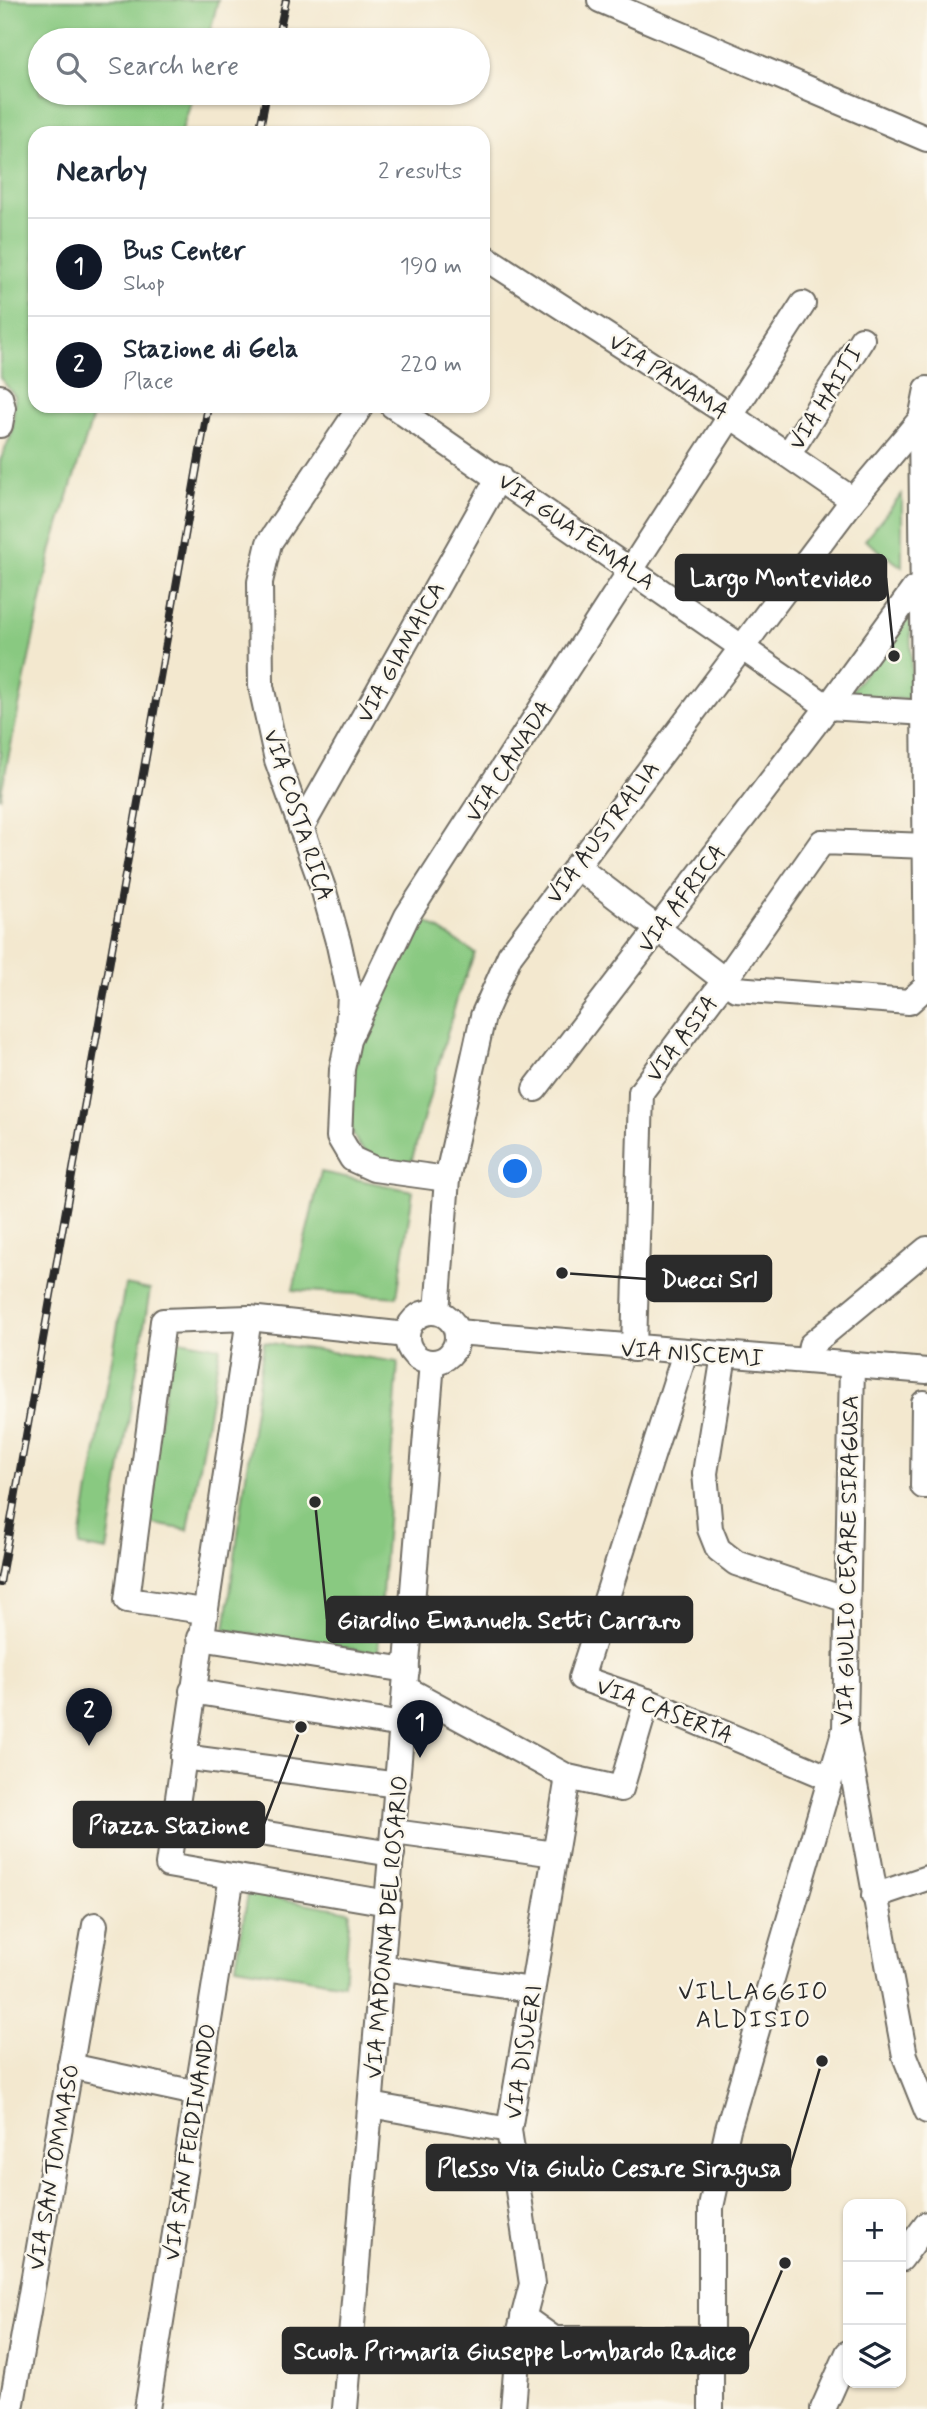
<!DOCTYPE html>
<meta charset="utf-8">
<style>
:root{--surface:#fff;--page:#f2f2f3;--text:#1f2937;--muted:#747a83;--line:#e0e1e3;--accent:#111827}
body{margin:0;font-family:Mynerve,sans-serif;background:var(--page);color:var(--text)}
.controls{position:absolute;right:21px;bottom:21px;display:grid;overflow:hidden;border-radius:14px;box-shadow:0 2px 5px #0004}
.controls button{width:63px;height:63px;display:grid;place-items:center;padding:0;border:0;border-bottom:2px solid var(--line);background:var(--surface);color:var(--text);font:35px sans-serif}
.you{position:absolute;left:516px;top:1172px;width:24px;height:24px;margin:-18px;border:5px solid #fff;border-radius:50%;background:#1a73e8;box-shadow:0 0 0 10px #1a73e833}
.badge{display:grid;place-items:center;width:46px;height:46px;border-radius:50%;background:var(--accent);color:#fff;font-size:23px;font-weight:700}
.pin{position:absolute;translate:-50% -58px;filter:drop-shadow(0 2px 4px #0008)}
.pin::after{content:'';position:absolute;top:37px;width:24px;height:21px;background:inherit;clip-path:polygon(0 0,100% 0,50% 100%)}
.list{margin:0;padding:0;list-style:none}
h2{display:flex;justify-content:space-between;align-items:center;height:91px;margin:0;padding:0 28px;font-size:30px}
h2 small{font-size:23px;font-weight:400;color:var(--muted)}
.list li{display:grid;grid-template-columns:46px 1fr auto;gap:21px;align-items:center;box-sizing:border-box;height:98px;padding:0 28px;border-top:2px solid var(--line)}
.list b{display:block;font-size:26px;white-space:nowrap}
.list p{margin:0;font-size:23px;white-space:nowrap;color:var(--muted)}
.list em{font-size:23px;font-style:normal;color:var(--muted)}
.icon{flex:none;width:38px;height:38px;fill:none;stroke:currentColor;stroke-width:2;stroke-linecap:round;stroke-linejoin:round}
.map{position:relative;flex:none;width:927px;height:2409px;overflow:hidden}
.search{position:absolute;background:var(--surface);box-shadow:0 2px 5px #0004;left:28px;top:28px;width:462px;height:77px;display:flex;align-items:center;gap:18px;box-sizing:border-box;padding:0 24px;border-radius:38px;color:var(--muted);font-size:26px}
.panel{position:absolute;background:var(--surface);box-shadow:0 2px 5px #0004;left:28px;top:126px;width:462px;height:287px;border-radius:21px}
.map>svg:first-child{display:block}
.green{fill:#89c981;stroke:#5a7a56;stroke-width:2}
.lines{fill:none;stroke-linecap:round;stroke-linejoin:round}
.street-casing{stroke:#716d64;stroke-width:28}
.street{stroke:#fff;stroke-width:24}
.rail-casing{stroke:#2b2b2b;stroke-width:8}
.rail{stroke:#fbf7ec;stroke-width:5;stroke-dasharray:16;stroke-linecap:butt}
.labels{text-anchor:middle;stroke-width:5;stroke-linejoin:round;paint-order:stroke}
.street-label{font-size:23px;fill:#2b2b2b;stroke:#fbf7ec}
.neighbourhood-label{font-size:24px;letter-spacing:2px;fill:#2b2b2b;stroke:#fbf7ec}
.leader{fill:none;stroke:#2b2b2b;stroke-width:2.5}
.callout-dot{fill:#2b2b2b;stroke:#fbf7ec;stroke-width:2.5}
.callout{fill:#2b2b2b;stroke:#2b2b2b;stroke-width:2.5}
.callout-label{font-size:24px;text-anchor:middle;font-weight:bold;fill:#fff}
</style>
<div class="map">
<svg width="927" height="2409" viewBox="0 0 927 2409">
<rect width="100%" height="100%" fill="#fbf7ec"/>
<filter id="ink" filterUnits="userSpaceOnUse"><feTurbulence type="fractalNoise" baseFrequency=".0143" numOctaves="2"/><feDisplacementMap in="SourceGraphic" scale="14" xChannelSelector="R" yChannelSelector="G"/><feConvolveMatrix kernelMatrix="1 2 1 2 8 2 1 2 1" color-interpolation-filters="sRGB"/></filter>
<filter id="wash" filterUnits="userSpaceOnUse"><feTurbulence type="fractalNoise" baseFrequency=".00686" numOctaves="4" result="noise"/><feDisplacementMap in="SourceGraphic" scale="28" xChannelSelector="R" yChannelSelector="G"/><feGaussianBlur stdDeviation="1.57" result="paint"/><feColorMatrix in="noise" values="0 0 0 0 0 0 0 0 0 0 0 0 0 0 0 0 0 1.4 0 .05"/><feComposite in="paint" operator="in"/></filter>
<g filter="url(#wash)">
<rect width="100%" height="100%" fill="#f3e8cf"/>
<g class="green">
<polygon points="0,0 218,0 208,40 40,40 40,93 194,93 181,133 35,133 35,406 96,406 52,548 0,798 0,461 12,433 15,396 0,378"/>
<polygon points="902,494 902,567 865,540"/>
<polygon points="910,614 912,699 846,698"/>
<path d="M420,917L475,953L458,995L411,1163C402,1163 391,1164 384,1162C296,1135 398,964 420,917Z"/>
<polygon points="321,1172 413,1191 397,1297 293,1290"/>
<polygon points="125,1285 150,1290 107,1551 79,1546"/>
<polygon points="174,1339 220,1347 188,1530 142,1522"/>
<polygon points="264,1342 398,1362 378,1653 225,1630"/>
<polygon points="248,1893 350,1911 344,1984 236,1966"/>
</g>
</g>
<g filter="url(#ink)">
<g class="lines">
<g class="street-casing">
<g id="street">
<polyline points="600,0 927,139"/>
<polyline points="483,256 731,416 853,500"/>
<polyline points="0,397 3,408 0,425"/>
<polyline points="393,406 828,707 535,1089"/>
<polyline points="788,455 862,339"/>
<polyline points="927,588 914,589 828,707 927,713"/>
<polyline points="301,828 499,477"/>
<polyline points="576,866 736,989 909,1002 927,986"/>
<polyline points="927,987 921,419 927,389"/>
<polyline points="348,1028 350,996 339,945 323,888 277,760 261,686 260,582 269,543 361,406"/>
<polyline points="447,1179 374,1169 352,1159 339,1137 342,1069 348,1040 407,916 803,304"/>
<polyline points="437,1312 447,1179 483,1016 510,955 853,500 921,419"/>
<circle cx="432" cy="1337" r="25"/>
<polyline points="249,1318 168,1865 388,1903"/>
<polyline points="457,1332 927,1371"/>
<polyline points="634,1349 641,1092 725,980 822,842 927,846"/>
<polyline points="685,1353 581,1678 647,1701 830,1778"/>
<polyline points="724,1355 705,1473 710,1529 718,1549 736,1563 847,1600"/>
<polyline points="808,1361 811,1345 927,1249"/>
<polyline points="924,1403 923,1486 927,1486"/>
<polyline points="204,1611 127,1600 163,1321 249,1318 407,1335"/>
<polyline points="200,1638 407,1670"/>
<polyline points="405,1688 568,1777 621,1789 647,1701"/>
<polyline points="192,1691 402,1725"/>
<polyline points="846,1736 905,2056 927,2111"/>
<polyline points="183,1757 398,1785"/>
<polyline points="174,1819 392,1854"/>
<polyline points="394,1832 555,1854"/>
<polyline points="874,1896 927,1878"/>
<polyline points="383,1968 532,1990"/>
<polyline points="70,2066 196,2093"/>
<polyline points="371,2105 509,2130"/>
<polyline points="901,2259 927,2224"/>
<polyline points="523,2317 554,2339 711,2339"/>
<polyline points="11,2409 95,1925"/>
<polyline points="147,2409 232,1876"/>
<polyline points="345,2409 432,1362"/>
<polyline points="513,2409 519,2334 532,2284 509,2130 568,1777"/>
<polyline points="711,2409 711,2207 728,2129 845,1729 852,1365"/>
<polyline points="823,2409 848,2353"/>
</g>
</g>
<use href="#street" class="street"/>
<g class="rail-casing">
<g id="rail">
<polyline points="277,40 286,0"/>
<polyline points="259,133 267,93"/>
<polyline points="0,1583 208,406"/>
</g>
</g>
<use href="#rail" class="rail"/>
</g>
</g>
<g class="labels">
<g class="street-label">
<text transform="translate(669 376) rotate(33)" y="8">VIA PANAMA</text>
<text transform="translate(825 397) rotate(-58)" y="8">VIA HAITI</text>
<text transform="translate(577 531) rotate(35)" y="8">VIA GUATEMALA</text>
<text transform="translate(400 652) rotate(-61)" y="8">VIA GIAMAICA</text>
<text transform="translate(508 761) rotate(-57)" y="8">VIA CANADA</text>
<text transform="translate(299 815) rotate(72)" y="8">VIA COSTA RICA</text>
<text transform="translate(602 832) rotate(-53)" y="8">VIA AUSTRALIA</text>
<text transform="translate(681 898) rotate(-53)" y="8">VIA AFRICA</text>
<text transform="translate(681 1038) rotate(-53)" y="8">VIA ASIA</text>
<text transform="translate(692 1353) rotate(4)" y="8">VIA NISCEMI</text>
<text transform="translate(847 1560) rotate(-89)" y="8">VIA GIULIO CESARE SIRAGUSA</text>
<text transform="translate(665 1710) rotate(21)" y="8">VIA CASERTA</text>
<text transform="translate(386 1927) rotate(-85)" y="8">VIA MADONNA DEL ROSARIO</text>
<text transform="translate(523 2052) rotate(-81)" y="8">VIA DISUERI</text>
<text transform="translate(189 2142) rotate(-81)" y="8">VIA SAN FERDINANDO</text>
<text transform="translate(53 2167) rotate(-80)" y="8">VIA SAN TOMMASO</text>
</g>
<g class="neighbourhood-label">
<text x="754" y="1999">VILLAGGIO<tspan x="754" dy="28">ALDISIO</tspan></text>
</g>
</g>
<path class="leader" d="M894 656L886 578M562 1273L647 1279M315 1502L327 1619M301 1727L264 1824M822 2061L790 2168M785 2263L748 2351"/>
<g class="callout-dot">
<circle cx="894" cy="656" r="7"/>
<circle cx="562" cy="1273" r="7"/>
<circle cx="315" cy="1502" r="7"/>
<circle cx="301" cy="1727" r="7"/>
<circle cx="822" cy="2061" r="7"/>
<circle cx="785" cy="2263" r="7"/>
</g>
<g class="callout">
<rect x="676" y="555" width="210" height="45" rx="7"/>
<rect x="647" y="1256" width="124" height="45" rx="7"/>
<rect x="327" y="1597" width="365" height="45" rx="7"/>
<rect x="74" y="1802" width="190" height="45" rx="7"/>
<rect x="427" y="2145" width="363" height="45" rx="7"/>
<rect x="283" y="2328" width="465" height="45" rx="7"/>
</g>
<g class="callout-label">
<text x="781" y="586">Largo Montevideo</text>
<text x="709" y="1287">Duecci Srl</text>
<text x="509" y="1628">Giardino Emanuela Setti Carraro</text>
<text x="169" y="1833">Piazza Stazione</text>
<text x="609" y="2176">Plesso Via Giulio Cesare Siragusa</text>
<text x="515" y="2359">Scuola Primaria Giuseppe Lombardo Radice</text>
</g>
</svg>
<div class="controls">
<button>+</button>
<button>−</button>
<button><svg class="icon" aria-label="layers" viewBox="0 0 24 24"><path d="M12 4l9 5-9 5-9-5zM3 14l9 5 9-5"/></svg></button>
</div>
<div class="you"></div>
<div class="pin badge" style="left:420px;top:1758px">1</div>
<div class="pin badge" style="left:89px;top:1746px">2</div>
<div class="search"><svg class="icon" aria-label="search" viewBox="0 0 24 24"><circle cx="10" cy="10" r="6"/><path d="M15 15l6 6"/></svg>Search here</div>
<section class="panel">
<h2>Nearby<small>2 results</small></h2>
<ul class="list">
<li><span class="badge">1</span><div><b>Bus Center</b><p>Shop</p></div><em>190 m</em></li>
<li><span class="badge">2</span><div><b>Stazione di Gela</b><p>Place</p></div><em>220 m</em></li>
</ul>
</section>
</div>
